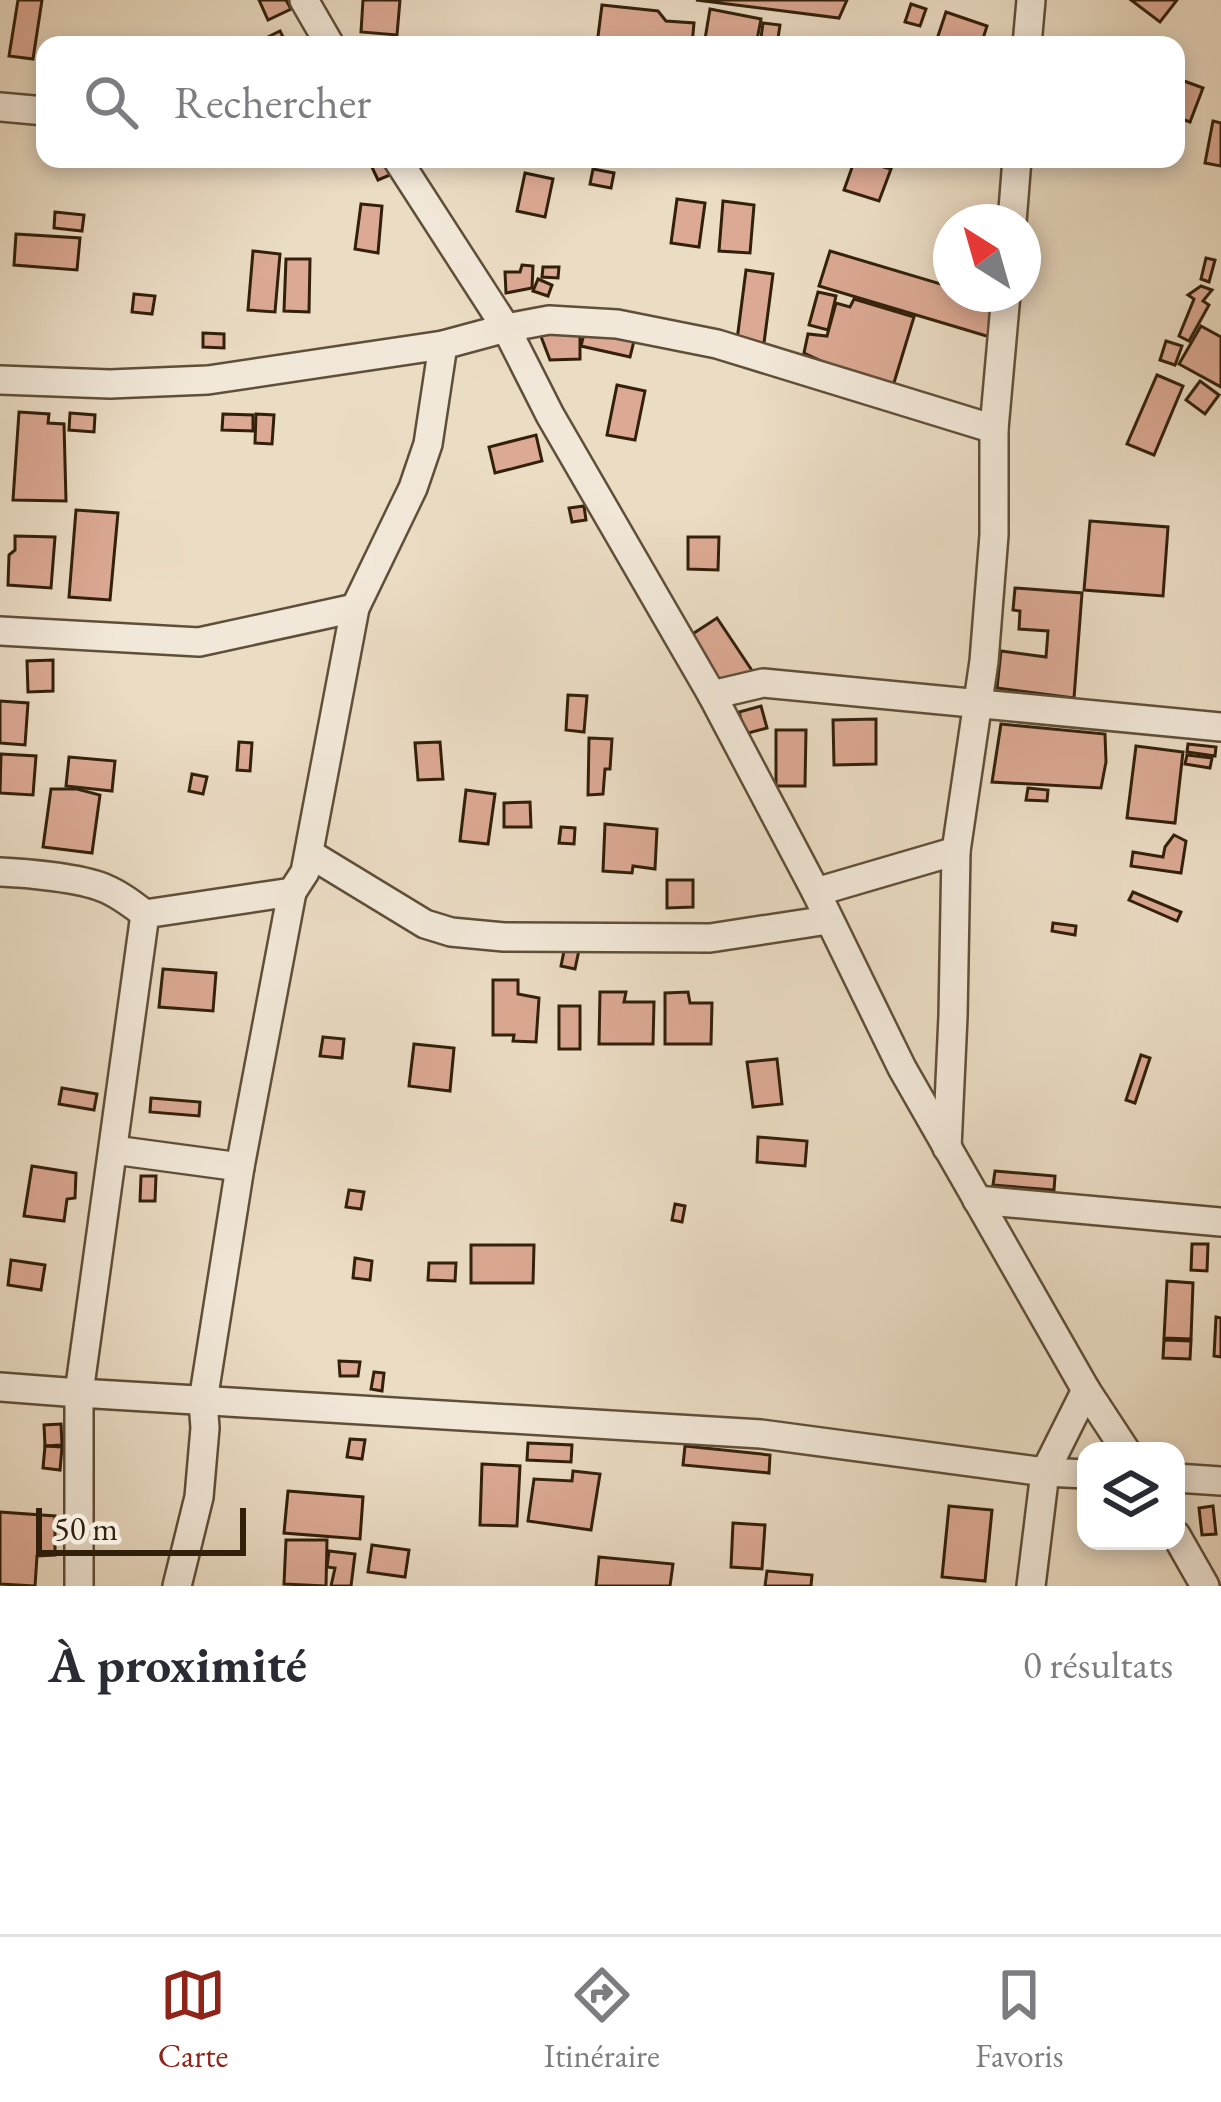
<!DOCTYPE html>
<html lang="fr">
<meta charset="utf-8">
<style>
:root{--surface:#fff;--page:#f2f2f3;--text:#2b2b33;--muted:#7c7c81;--line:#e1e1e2;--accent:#8f2418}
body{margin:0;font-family:"EB Garamond",serif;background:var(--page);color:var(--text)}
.controls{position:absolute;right:36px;bottom:36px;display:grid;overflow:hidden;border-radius:24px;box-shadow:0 6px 18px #0003}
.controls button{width:108px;height:108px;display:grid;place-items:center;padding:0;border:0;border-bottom:3px solid var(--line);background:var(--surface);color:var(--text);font:60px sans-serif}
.compass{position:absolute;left:933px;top:204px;width:108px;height:108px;border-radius:50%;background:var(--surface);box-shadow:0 6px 18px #0003;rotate:323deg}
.scale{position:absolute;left:36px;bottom:30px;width:210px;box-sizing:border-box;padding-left:12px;border:6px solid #32200a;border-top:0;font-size:33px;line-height:42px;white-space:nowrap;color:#32200a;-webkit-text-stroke:9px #f2e8d9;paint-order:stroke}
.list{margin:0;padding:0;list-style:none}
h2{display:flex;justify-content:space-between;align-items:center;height:156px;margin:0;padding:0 48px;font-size:51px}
h2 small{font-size:39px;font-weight:400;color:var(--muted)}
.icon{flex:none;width:66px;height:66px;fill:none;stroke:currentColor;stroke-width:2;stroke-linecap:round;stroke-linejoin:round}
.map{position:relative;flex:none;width:1221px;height:1586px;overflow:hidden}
.search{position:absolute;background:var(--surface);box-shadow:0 6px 18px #0003;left:36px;right:36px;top:36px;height:132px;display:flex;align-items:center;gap:30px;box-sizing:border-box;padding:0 42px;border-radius:24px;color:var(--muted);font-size:45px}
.sheet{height:348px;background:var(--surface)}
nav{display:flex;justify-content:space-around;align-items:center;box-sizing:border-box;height:168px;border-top:3px solid var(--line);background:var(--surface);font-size:33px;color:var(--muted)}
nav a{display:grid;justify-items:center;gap:6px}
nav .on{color:var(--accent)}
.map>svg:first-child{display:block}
.building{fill:#dca994;stroke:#32200a;stroke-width:3}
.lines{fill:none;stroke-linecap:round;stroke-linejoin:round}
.minor-casing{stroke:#604f38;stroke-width:32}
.minor{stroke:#f2e8d9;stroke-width:27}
</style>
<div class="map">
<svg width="1221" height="1586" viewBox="0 0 1221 1586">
<rect width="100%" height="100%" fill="#ebdcc4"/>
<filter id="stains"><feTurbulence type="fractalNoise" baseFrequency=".00167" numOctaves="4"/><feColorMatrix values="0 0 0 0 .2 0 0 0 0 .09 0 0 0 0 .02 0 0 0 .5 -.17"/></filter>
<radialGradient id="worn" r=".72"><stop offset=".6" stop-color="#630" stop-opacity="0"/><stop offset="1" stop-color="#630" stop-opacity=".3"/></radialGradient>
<g class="building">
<polygon points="18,0 42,0 33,59 9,56"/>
<polygon points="259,0 286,0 291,9 268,20"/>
<polygon points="363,0 400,0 397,35 361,32"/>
<polygon points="696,0 847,0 839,18"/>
<polygon points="1131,0 1177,0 1160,22"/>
<polygon points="911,4 926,9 920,26 905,22"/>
<polygon points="602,5 658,11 666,21 694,23 692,45 597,44"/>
<polygon points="710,9 761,19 756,45 704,45"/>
<polygon points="946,12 987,26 981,45 935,45"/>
<polygon points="763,23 780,25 777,45 760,45"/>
<polygon points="280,31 287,45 269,45 266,38"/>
<polygon points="365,38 400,41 399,45 365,45"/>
<polygon points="1176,78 1203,88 1190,122 1176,117"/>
<polygon points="1213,121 1221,123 1221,166 1205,163"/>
<polygon points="373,159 383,159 390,175 378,180 369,161"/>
<polygon points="855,159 891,169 879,201 844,190"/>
<polygon points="593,169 614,173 611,188 590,184"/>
<polygon points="525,173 553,179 545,217 517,211"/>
<polygon points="677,199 705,203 699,247 671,243"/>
<polygon points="723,201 754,205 750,253 719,251"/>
<polygon points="361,204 382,206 378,253 355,249"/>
<polygon points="55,212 84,215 82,231 54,228"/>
<polygon points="16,234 80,238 77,270 14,265"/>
<polygon points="253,251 280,254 275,312 248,310"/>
<polygon points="830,251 951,287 951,294 973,294 995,301 990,337 819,286"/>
<polygon points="1206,258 1215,260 1209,282 1201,279"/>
<polygon points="286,259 310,259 309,312 284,311"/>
<polygon points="522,265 533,266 532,288 506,293 505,272 520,272"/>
<polygon points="543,267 559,267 558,278 542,277"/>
<polygon points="746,270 773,274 764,343 737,340"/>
<polygon points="538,279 552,285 548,296 533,291"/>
<polygon points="1201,286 1212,290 1203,301 1209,305 1189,341 1179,336 1194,299 1188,295"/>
<polygon points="818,292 836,296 828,330 809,325"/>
<polygon points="134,294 155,296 152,314 132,312"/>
<polygon points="854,299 914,317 893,386 830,365 804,353 808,334 827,336 836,303 850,307"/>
<polygon points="586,326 635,337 630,357 581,346"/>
<polygon points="1201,326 1221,337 1221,387 1179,364"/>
<polygon points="203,333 224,334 224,348 203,347"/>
<polygon points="540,334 580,334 580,359 550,360"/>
<polygon points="1166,341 1182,346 1175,365 1160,360"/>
<polygon points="1157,375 1183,386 1154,455 1127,444"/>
<polygon points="1200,381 1219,395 1205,414 1186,400"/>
<polygon points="617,385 645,391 635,440 607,435"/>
<polygon points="19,412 49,414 48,423 64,424 66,501 13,500"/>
<polygon points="70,413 95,415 94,432 69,430"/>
<polygon points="223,414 253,415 253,431 222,430"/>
<polygon points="256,414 274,415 272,444 255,443"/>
<polygon points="536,435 542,461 495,473 489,447"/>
<polygon points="584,506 586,520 572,522 569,508"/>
<polygon points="76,510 118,513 110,600 69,597"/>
<polygon points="1090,521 1168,527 1163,596 1084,590"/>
<polygon points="15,536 55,537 51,588 8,585 9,555 15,550"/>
<polygon points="688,537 719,537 718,570 688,569"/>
<polygon points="1015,588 1082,593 1074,698 997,688 1001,651 1046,657 1048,631 1019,629 1020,611 1013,610"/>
<polygon points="717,618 753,672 724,691 688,637"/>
<polygon points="53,660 53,691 28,692 27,661"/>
<polygon points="568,695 587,696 584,732 566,730"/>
<polygon points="0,701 28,703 25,745 0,743"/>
<polygon points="761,706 767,728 745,734 739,712"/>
<polygon points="876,719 876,764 834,765 833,720"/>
<polygon points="1001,724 1105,734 1106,762 1101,788 992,782"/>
<polygon points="776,730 806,730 805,786 776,786"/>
<polygon points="589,738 612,739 610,769 605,769 603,794 588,795"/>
<polygon points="239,742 252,743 250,771 237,770"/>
<polygon points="440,742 443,779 418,780 415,743"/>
<polygon points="1188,744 1216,747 1215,756 1187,752"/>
<polygon points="1136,746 1183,752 1175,823 1127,818"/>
<polygon points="1,754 36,756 33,795 0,793"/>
<polygon points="1187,755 1212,758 1210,768 1185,764"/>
<polygon points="69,757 115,761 112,791 66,786"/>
<polygon points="192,774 207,777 203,794 189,791"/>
<polygon points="1028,788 1048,790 1047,801 1026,800"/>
<polygon points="51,789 77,789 100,795 92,853 43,847"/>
<polygon points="466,790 495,794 488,844 460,841"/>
<polygon points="530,802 531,827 504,827 504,803"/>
<polygon points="605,824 657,829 655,869 633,866 632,873 603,871"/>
<polygon points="561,827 575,828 574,844 559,843"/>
<polygon points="1174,835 1186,841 1181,873 1131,866 1133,852 1163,857 1165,847"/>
<polygon points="667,880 693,880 693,907 667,908"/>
<polygon points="1133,892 1181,912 1177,921 1129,900"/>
<polygon points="1053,923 1076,926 1075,935 1052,931"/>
<polygon points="565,946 579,950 575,969 561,966"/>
<polygon points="163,969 216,973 213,1011 159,1007"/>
<polygon points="493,980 518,980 518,994 539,998 536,1042 513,1041 514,1035 493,1035"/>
<polygon points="600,992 626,992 624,1002 654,1002 653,1044 599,1044"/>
<polygon points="688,992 690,1003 712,1003 711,1044 665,1044 665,993"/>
<rect x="559" y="1006" width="21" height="43"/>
<polygon points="323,1037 344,1039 342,1058 320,1056"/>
<polygon points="414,1044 454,1048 450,1091 409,1086"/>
<polygon points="1141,1055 1150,1058 1135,1103 1126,1100"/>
<polygon points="777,1059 782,1104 753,1107 747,1062"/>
<polygon points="62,1088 97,1094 94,1110 59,1104"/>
<polygon points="151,1098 200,1102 199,1116 150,1112"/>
<polygon points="758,1137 807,1141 805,1166 757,1162"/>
<polygon points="32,1166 76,1173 75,1198 67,1199 64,1221 24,1216"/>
<polygon points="995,1171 1055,1176 1054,1190 993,1185"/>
<polygon points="141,1176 156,1176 155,1201 140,1201"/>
<polygon points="349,1190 364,1192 361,1209 346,1207"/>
<polygon points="675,1204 685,1206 682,1222 672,1220"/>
<polygon points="1192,1244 1208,1244 1207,1271 1191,1270"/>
<polygon points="471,1245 534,1245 533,1283 471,1283"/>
<polygon points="355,1258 372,1261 370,1280 353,1278"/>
<polygon points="11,1260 45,1265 41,1290 8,1285"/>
<polygon points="429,1263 456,1263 455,1281 428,1280"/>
<polygon points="1167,1281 1193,1283 1191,1339 1164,1338"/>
<polygon points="1216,1317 1221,1318 1221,1357 1214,1356"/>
<polygon points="1164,1340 1191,1341 1190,1359 1163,1358"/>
<polygon points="339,1361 360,1362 358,1376 340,1376"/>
<polygon points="374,1372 384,1373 382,1391 371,1389"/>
<polygon points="61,1424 62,1445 45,1446 44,1425"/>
<polygon points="350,1439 365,1440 362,1459 347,1457"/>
<polygon points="528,1443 572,1445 571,1462 527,1460"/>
<polygon points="45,1446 62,1447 60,1470 43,1468"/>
<polygon points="685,1446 770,1455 769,1473 683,1465"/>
<polygon points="482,1464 520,1466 517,1526 480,1525"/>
<polygon points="573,1471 600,1474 591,1530 528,1521 534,1479 572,1481"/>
<polygon points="288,1491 363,1497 360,1539 284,1533"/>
<polygon points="949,1506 992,1510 985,1581 942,1577"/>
<polygon points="1213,1506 1216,1534 1202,1535 1199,1508"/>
<polygon points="0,1512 55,1516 55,1555 37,1556 35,1586 0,1584"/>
<polygon points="733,1523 765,1525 762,1569 731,1567"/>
<polygon points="286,1540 327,1540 326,1586 284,1584"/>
<polygon points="372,1545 409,1550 405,1577 368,1572"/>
<polygon points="329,1551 355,1554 351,1586 331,1586 335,1568 327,1567"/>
<polygon points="599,1557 673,1564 670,1586 596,1586"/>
<polygon points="767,1571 812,1575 811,1586 765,1586"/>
</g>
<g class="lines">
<g class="minor-casing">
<g id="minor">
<polyline points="304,0 330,45"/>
<polyline points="1027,45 1031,0"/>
<polyline points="0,107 45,111"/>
<polyline points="397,159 506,328 550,415 712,695 816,892 902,1068 1086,1390 1126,1451"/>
<polyline points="1012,222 1017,159"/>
<polyline points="0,380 110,384 208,380 443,345 506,328 549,320 617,324 717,344 994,429"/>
<polyline points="0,631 199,642 355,608"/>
<polyline points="712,695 763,683 1221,727"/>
<polyline points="310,854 425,924 451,932 504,937 710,938 828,920"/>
<path d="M0,872C26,873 81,878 104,888C119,894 132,904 145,914"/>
<polyline points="816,892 956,851"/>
<polyline points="947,1148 953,1016 956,851 984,661 994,535 994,429 1006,294"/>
<polyline points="114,1150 240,1167"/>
<polyline points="977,1200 1221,1222"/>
<polyline points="0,1387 79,1393 145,914 292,892 305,872 355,608 413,488 428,444 443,345"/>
<polyline points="1176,1478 1221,1481"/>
<polyline points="1176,1535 1205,1586"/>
<polyline points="79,1586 79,1393 761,1434 1045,1472 1086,1474"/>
<polyline points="177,1586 199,1497 205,1428 203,1401 240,1167 292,892"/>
<polyline points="1031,1586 1045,1472 1086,1390"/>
</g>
</g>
<use href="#minor" class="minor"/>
</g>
<rect width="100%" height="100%" filter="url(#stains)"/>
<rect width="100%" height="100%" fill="url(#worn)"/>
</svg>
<div class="controls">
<button><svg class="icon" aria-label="layers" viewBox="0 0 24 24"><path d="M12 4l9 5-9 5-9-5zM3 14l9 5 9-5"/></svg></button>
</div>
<svg class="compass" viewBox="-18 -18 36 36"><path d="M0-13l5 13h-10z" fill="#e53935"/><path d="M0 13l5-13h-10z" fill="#7c7c81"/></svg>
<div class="scale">50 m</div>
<div class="search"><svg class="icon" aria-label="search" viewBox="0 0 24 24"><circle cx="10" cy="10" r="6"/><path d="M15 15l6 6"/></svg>Rechercher</div>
</div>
<section class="sheet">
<h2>À proximité<small>0 résultats</small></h2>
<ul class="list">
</ul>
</section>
<nav>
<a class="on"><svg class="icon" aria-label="map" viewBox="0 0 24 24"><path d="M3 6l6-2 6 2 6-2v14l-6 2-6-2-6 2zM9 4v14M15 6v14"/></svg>Carte</a>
<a><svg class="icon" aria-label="directions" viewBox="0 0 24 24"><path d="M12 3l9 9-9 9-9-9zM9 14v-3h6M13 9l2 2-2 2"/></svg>Itinéraire</a>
<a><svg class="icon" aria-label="saved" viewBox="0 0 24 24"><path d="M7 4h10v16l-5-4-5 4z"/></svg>Favoris</a>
</nav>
